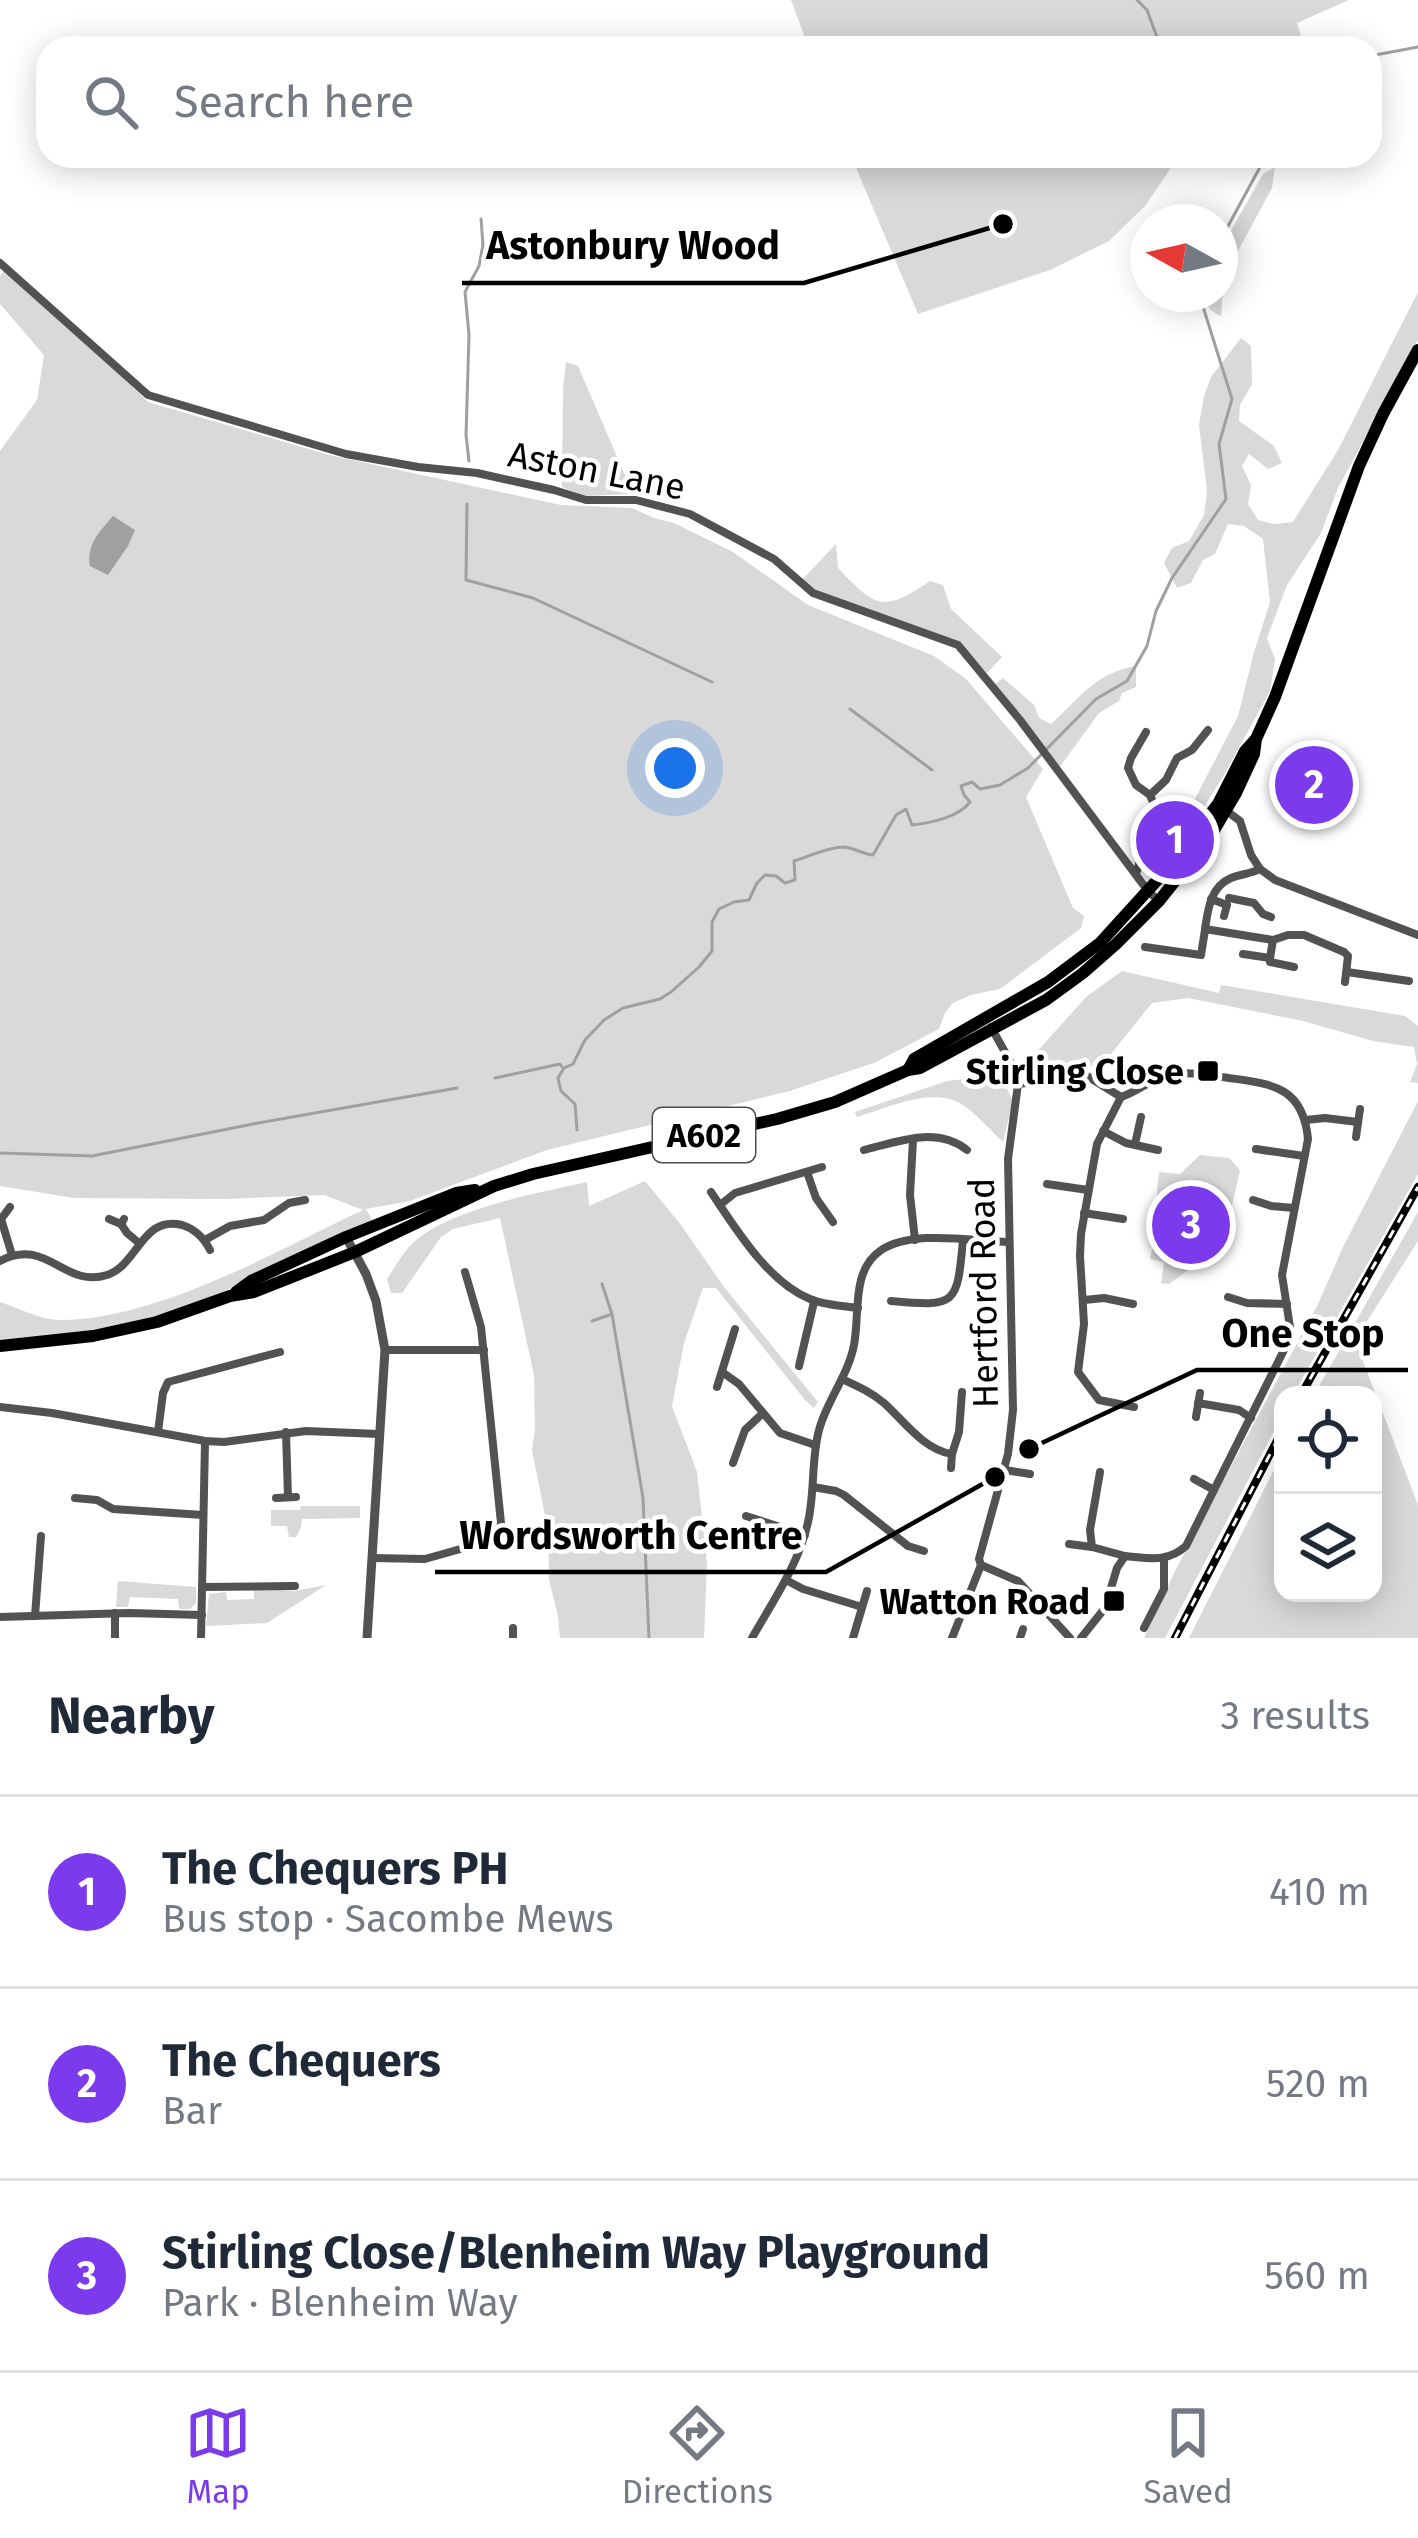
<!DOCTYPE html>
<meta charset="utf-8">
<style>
:root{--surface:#fff;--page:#f2f2f3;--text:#1f2937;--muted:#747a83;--line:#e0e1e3;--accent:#7c3aed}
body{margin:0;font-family:"Fira Sans",sans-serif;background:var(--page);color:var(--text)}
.controls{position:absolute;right:36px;bottom:36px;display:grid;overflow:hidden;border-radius:24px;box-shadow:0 6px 30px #0003}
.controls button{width:108px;height:108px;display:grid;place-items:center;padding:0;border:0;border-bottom:3px solid var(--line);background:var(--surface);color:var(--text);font:60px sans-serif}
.compass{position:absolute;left:1130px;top:204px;width:108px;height:108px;border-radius:50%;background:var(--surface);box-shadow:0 6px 30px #0003;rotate:278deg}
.you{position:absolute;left:675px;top:768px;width:42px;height:42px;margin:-30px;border:9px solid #fff;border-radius:50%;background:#1a73e8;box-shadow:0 0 0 18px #1a73e833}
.badge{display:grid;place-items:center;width:78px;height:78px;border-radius:50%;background:var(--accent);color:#fff;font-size:39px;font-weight:700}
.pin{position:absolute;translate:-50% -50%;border:6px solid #fff;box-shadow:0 3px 12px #0006}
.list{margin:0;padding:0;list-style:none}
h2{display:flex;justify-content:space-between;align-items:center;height:156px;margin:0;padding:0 48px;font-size:51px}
h2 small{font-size:39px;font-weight:400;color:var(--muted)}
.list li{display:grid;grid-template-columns:78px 1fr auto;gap:36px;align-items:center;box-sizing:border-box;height:192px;padding:0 48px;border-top:3px solid var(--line)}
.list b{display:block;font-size:45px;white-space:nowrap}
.list p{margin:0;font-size:39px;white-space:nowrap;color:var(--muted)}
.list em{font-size:39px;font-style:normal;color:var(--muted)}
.icon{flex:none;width:66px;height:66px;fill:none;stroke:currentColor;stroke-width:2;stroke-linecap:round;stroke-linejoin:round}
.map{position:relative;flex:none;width:1418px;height:1638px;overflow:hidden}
.search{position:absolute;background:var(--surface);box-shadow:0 6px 30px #0003;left:36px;right:36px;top:36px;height:132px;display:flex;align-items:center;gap:30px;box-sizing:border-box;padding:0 42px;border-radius:36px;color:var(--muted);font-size:45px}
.sheet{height:732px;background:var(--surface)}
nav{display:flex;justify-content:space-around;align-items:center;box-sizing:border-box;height:168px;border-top:3px solid var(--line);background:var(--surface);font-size:33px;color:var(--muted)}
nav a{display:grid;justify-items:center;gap:6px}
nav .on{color:var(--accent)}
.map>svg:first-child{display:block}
.green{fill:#d9d9d9}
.water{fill:#a0a0a0}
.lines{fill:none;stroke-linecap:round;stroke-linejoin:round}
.stream{stroke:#a0a0a0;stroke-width:3}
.minor{stroke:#525252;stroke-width:8}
.tertiary{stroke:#525252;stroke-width:9}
.trunk{stroke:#000;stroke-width:12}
.rail-casing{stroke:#000;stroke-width:8}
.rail{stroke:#fff;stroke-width:3;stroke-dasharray:9;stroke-linecap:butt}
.poi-dot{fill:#000;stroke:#fff;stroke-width:4.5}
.labels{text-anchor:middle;stroke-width:9;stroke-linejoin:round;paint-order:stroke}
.shield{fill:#fff;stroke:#4c4c4c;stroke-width:3}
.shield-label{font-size:33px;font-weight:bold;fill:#000}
.street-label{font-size:36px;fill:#000;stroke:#fff}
.poi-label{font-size:36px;font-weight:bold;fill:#000;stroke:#fff;text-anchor:end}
.leader{fill:none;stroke:#000;stroke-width:4.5}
.callout-dot{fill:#000;stroke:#fff;stroke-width:4.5}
.callout-label{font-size:39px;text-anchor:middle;font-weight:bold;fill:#000;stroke:#fff;stroke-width:9;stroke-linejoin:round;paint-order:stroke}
</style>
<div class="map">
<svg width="1418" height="1638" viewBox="0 0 1418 1638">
<rect width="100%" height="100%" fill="#fff"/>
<g class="green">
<polygon points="791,0 1349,0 1297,23 1305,48 809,48"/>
<polygon points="851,156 1179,156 1145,206 1109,241 1050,270 918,314"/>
<path d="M1275,167L1272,188L1224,277L1221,316C1210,312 1206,306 1205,294H1220V250L1263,174Z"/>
<path d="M4,270L97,352L148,402L329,455L561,505L632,508L654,518L674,523L733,552L808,605L934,656L966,679L1043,769L1026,797L1073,908L1084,916L1081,928L1000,989L971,995L953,1003L945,1013L939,1029L874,1063L790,1091L547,1150L410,1201L366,1209L373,1222L218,1294L158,1317L70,1334L0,1342V1302C19,1308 42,1321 62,1320C159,1319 276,1251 363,1210L324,1195L226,1199L74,1198L0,1186V451L37,400L44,355L0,304V276Z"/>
<path d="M1418,292V340L1338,488L1321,533L1287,585L1267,638L1275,659L1270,691L1224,775L1196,820L1150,862C1142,843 1152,832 1163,816L1180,819L1186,816L1238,716L1254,652L1270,602L1263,539L1244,526L1228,524L1215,554L1203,560L1191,583L1177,588L1164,563L1172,548L1189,541L1204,515L1207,491L1199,425L1204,396L1211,377L1241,338L1251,346L1252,384L1240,405L1239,421L1274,446L1282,463L1268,469L1249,454L1242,466L1251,485L1248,504L1258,520L1274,524L1293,522L1338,450Z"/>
<polygon points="566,362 578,366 633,494 584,496 562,487 563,389"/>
<path d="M836,544L838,568C876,608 883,613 930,581L943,585L951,609L1002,657L987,673L959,643L813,591L801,581Z"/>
<path d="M1136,666V687L1122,693L1119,701L1099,713L1059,768L994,685L1003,678L1034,705L1039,718L1051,724C1080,698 1095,673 1136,666Z"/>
<polygon points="1122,971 1219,993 1221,985 1405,1016 1418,1026 1418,1083 1410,1082 1417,1064 1414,1047 1373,1041 1303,1021 1188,998 1152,1003 1102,1065 1065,1069 1034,1079 1025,1065 1086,997"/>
<path d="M1000,1075L1013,1101L1003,1142C989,1129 976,1113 960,1103C931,1087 886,1108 857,1117L855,1112L947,1081Z"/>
<polygon points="1418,1101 1418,1174 1293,1395 1283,1395 1283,1414 1165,1638 1144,1638 1176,1569 1318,1304 1343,1247"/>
<path d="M1200,1155L1229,1158L1240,1170L1223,1245L1169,1284L1161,1283L1164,1262L1150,1259C1157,1231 1155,1202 1159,1172L1180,1174Z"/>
<path d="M645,1181L681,1225L724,1287L818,1402L814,1408L805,1400L716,1288H703L684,1343L672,1406L697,1472L707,1564L704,1638H560L558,1616L549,1580L548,1530L532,1450L535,1428L534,1375L500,1218L453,1229L441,1237L402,1293H391L387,1279C394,1269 400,1257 409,1247C442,1210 538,1193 587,1182L589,1206Z"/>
<polygon points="1418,1212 1418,1241 1355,1340 1418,1505 1418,1638 1189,1638 1283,1452 1283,1593 1373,1593 1373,1395 1314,1395"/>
<polygon points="301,1506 360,1506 360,1518 302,1519 301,1527 296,1537 289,1537 287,1526 271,1526 271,1510 300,1510"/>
<polygon points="118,1581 196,1587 196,1603 190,1609 179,1609 178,1599 130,1597 128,1607 116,1607"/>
<polygon points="326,1585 267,1623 206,1626 209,1594 226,1592 227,1600 254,1599 254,1589 295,1591"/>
</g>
<path class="water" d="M113,516L135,530L128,546L108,575L90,566C86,545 100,531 113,516Z"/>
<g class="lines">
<g class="stream">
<polyline points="1137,0 1147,10 1161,48"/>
<polyline points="1370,56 1418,47"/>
<polyline points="1220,241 1266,156"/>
<polyline points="469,461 466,435 469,335 465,292 479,266 483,245 481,219"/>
<polyline points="467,504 466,580 533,598 712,682"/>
<polyline points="850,709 932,770"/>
<polyline points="495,1078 560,1064 562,1067"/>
<path d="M577,1130L575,1104L561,1091L558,1078L564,1068L573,1064L585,1040L604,1020L623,1008L660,999L671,992L699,967L712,951V922L719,909L734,902L749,900L757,883L765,875L776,876L785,883L795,880L794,861C810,856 828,847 844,847C855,848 862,854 873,855L896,815L906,809L912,825C931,823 959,817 970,802L964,795L961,786L972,782L980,789L1000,785L1028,768L1096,699L1127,681L1147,646L1156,611L1172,578L1226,499L1219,444L1232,399L1199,294"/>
<polyline points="0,1153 92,1156 253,1124 457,1088"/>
<polyline points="602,1284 612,1314 643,1498 649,1638"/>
<polyline points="592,1321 612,1314"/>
</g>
<g class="minor">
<polyline points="0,263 148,395 346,454 418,467 477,473 554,490 586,500 636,500 690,514 774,559 813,593 958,645 1020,720 1148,891 1159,901"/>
<polyline points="1146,732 1131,758 1128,768 1136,785 1150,795"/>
<polyline points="1224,809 1240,821 1251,855 1260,869 1275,880 1418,935"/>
<path d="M1260,869C1250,874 1241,874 1231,878C1210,887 1208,910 1205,929L1273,940L1288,935H1304L1344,952L1348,956L1345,982"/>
<polyline points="1137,871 1155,807 1150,795 1166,780 1177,758 1192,750 1208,730"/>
<polyline points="1229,898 1254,903 1263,914 1271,917"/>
<polyline points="1211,899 1227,905 1224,916"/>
<polyline points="1145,947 1201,955 1205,930"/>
<polyline points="1243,954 1270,958 1273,940"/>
<polyline points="1270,958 1270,962 1294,967"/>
<polyline points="1347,972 1409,981"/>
<polyline points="1018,1084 1087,1076 1121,1097"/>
<polyline points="1121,1097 1097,1144 1081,1234 1080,1256 1084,1324 1078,1372 1099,1400 1134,1407"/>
<polyline points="1306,1120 1325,1118 1358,1122"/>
<polyline points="1103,1131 1126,1143 1158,1150"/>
<polyline points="1356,1137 1360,1109"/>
<polyline points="913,1140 910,1195 915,1240"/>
<polyline points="1135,1144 1141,1117"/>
<polyline points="1256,1149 1304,1156"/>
<path d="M864,1150C899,1141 937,1126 967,1150"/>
<polyline points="807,1172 816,1198 833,1222"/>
<polyline points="1047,1184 1088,1190"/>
<path d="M711,1192C736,1229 768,1282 810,1299C824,1305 843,1306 858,1308"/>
<polyline points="1253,1200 1271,1206 1294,1208"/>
<polyline points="720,1205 735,1193 822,1167"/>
<polyline points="10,1207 1,1219 12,1255"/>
<polyline points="1084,1213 1123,1219"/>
<polyline points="109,1219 121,1224 124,1219"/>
<polyline points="121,1224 127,1233 139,1243"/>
<polyline points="205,1240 230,1226 264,1220 289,1203 305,1200"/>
<path d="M0,1261C47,1236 64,1289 107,1275C138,1265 142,1215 182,1225C195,1229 204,1238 210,1250"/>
<polyline points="1228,1297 1247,1303 1287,1304"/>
<polyline points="1084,1300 1104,1298 1133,1304"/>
<path d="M891,1301C957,1307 957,1305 963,1240"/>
<polyline points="385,1350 484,1350"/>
<polyline points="799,1366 814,1302"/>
<polyline points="722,1372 739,1384 780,1433 815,1445"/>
<path d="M842,1379C857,1386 871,1392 884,1403C904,1421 924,1450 952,1454L959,1432L962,1392"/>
<polyline points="717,1387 735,1329"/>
<polyline points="1198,1403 1239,1410 1251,1418"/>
<polyline points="0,1407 52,1413 205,1441 224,1442 306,1431 379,1434"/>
<polyline points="1196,1417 1200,1393"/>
<polyline points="158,1432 163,1393 168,1382 280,1352"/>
<polyline points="286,1432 288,1497"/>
<polyline points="733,1463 745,1430 762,1414"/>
<polyline points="951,1468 952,1454"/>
<polyline points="1005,1470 1030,1474"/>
<polyline points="1194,1479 1214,1490"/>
<polyline points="813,1487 836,1491 844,1495 908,1546 924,1551"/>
<polyline points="75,1498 97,1500 113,1509 203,1515"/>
<polyline points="276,1498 296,1497"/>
<polyline points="746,1516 805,1535"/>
<polyline points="1069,1544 1092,1547 1125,1556"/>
<polyline points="1092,1547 1090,1530 1100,1472"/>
<polyline points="372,1558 425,1559 496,1539 501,1523 481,1327 465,1272"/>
<polyline points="981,1565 1018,1581 1070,1638"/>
<polyline points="786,1580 803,1589 862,1607"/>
<polyline points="203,1587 295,1586"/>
<polyline points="115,1613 115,1638"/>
<polyline points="35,1616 41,1536"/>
<polyline points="0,1617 129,1613 202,1615"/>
<polyline points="1144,1628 1164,1589 1164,1559"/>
<polyline points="201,1638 205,1442"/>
<polyline points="513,1638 513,1628"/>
<path d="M752,1638C773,1601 799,1564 808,1522C815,1492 811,1460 819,1430C827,1400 848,1376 854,1345C860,1315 851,1271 880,1251C911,1229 972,1241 1008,1242"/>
<polyline points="853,1638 867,1591"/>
<polyline points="952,1638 981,1565 979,1559 1008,1454 1013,1410 1008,1159 1018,1084 1015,1070 991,1027"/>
<polyline points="1020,1638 1023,1629"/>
<path d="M1081,1638L1105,1608L1117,1568L1125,1556C1149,1558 1167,1563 1186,1546L1287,1344L1290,1327L1282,1275L1308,1139C1303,1087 1273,1084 1229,1078C1210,1075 1191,1072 1172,1074C1153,1077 1139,1091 1121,1097"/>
</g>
<polyline class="tertiary" points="346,1237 366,1274 376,1301 385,1350 367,1638"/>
<g class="trunk">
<polyline points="908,1070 914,1059 1048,982 1100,943 1170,866 1218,804 1245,751 1255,740"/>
<polyline points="236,1292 251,1281 346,1237 456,1193 475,1190"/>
<polyline points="0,1346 93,1336 157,1322 230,1296 254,1292 355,1252 494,1186 533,1174 777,1119 835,1102 908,1070 920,1068 1046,1000 1083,973 1116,944 1159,901 1210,837 1236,793 1254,754 1256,739 1275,697 1359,466 1383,414 1418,350"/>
</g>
<g class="rail-casing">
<g id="rail">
<polyline points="1301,1395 1418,1187"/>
<polyline points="1175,1638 1283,1429"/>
</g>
</g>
<use href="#rail" class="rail"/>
</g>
<g class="poi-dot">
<rect x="1196" y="1059" width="24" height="24" rx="6"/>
<rect x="1102" y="1589" width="24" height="24" rx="6"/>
</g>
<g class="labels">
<rect class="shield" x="653" y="1108" width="102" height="54" rx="9"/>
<g class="shield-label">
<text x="704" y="1147">A602</text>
</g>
<g class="street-label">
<text transform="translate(597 470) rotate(11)" y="13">Aston Lane</text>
<text transform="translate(983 1293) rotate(-91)" y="13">Hertford Road</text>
</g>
<g class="poi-label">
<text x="1184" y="1084">Stirling Close</text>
<text x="1090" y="1614">Watton Road</text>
</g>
</g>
<path class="leader" d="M1003 224L804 283H462M1029 1449L1197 1370H1408M995 1477L826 1572H435"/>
<g class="callout-dot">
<circle cx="1003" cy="224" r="12"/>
<circle cx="1029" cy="1449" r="12"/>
<circle cx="995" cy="1477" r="12"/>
</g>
<g class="callout-label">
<text x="633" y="259">Astonbury Wood</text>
<text x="1303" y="1347">One Stop</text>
<text x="631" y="1549">Wordsworth Centre</text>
</g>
</svg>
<div class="controls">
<button><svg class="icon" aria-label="locate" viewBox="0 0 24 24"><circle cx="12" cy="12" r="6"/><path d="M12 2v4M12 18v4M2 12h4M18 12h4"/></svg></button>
<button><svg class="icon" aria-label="layers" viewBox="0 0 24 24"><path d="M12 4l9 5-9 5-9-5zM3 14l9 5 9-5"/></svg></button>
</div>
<svg class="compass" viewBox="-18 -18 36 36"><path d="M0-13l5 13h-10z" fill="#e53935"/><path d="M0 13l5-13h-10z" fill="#747a83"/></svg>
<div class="you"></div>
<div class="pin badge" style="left:1175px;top:840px">1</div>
<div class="pin badge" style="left:1314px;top:785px">2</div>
<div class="pin badge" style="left:1191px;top:1225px">3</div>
<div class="search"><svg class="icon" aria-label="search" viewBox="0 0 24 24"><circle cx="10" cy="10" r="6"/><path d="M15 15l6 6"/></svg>Search here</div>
</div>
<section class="sheet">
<h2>Nearby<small>3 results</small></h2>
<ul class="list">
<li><span class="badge">1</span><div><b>The Chequers PH</b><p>Bus stop · Sacombe Mews</p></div><em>410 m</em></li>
<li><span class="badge">2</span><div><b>The Chequers</b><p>Bar</p></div><em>520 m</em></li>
<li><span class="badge">3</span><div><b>Stirling Close/Blenheim Way Playground</b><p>Park · Blenheim Way</p></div><em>560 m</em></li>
</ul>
</section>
<nav>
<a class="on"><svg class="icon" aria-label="map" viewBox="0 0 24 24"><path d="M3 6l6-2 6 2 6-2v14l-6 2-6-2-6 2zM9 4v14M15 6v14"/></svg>Map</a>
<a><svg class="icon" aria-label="directions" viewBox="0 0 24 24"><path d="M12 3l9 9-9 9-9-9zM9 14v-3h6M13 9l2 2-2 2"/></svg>Directions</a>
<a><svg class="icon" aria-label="saved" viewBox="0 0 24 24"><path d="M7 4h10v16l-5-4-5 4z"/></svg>Saved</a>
</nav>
